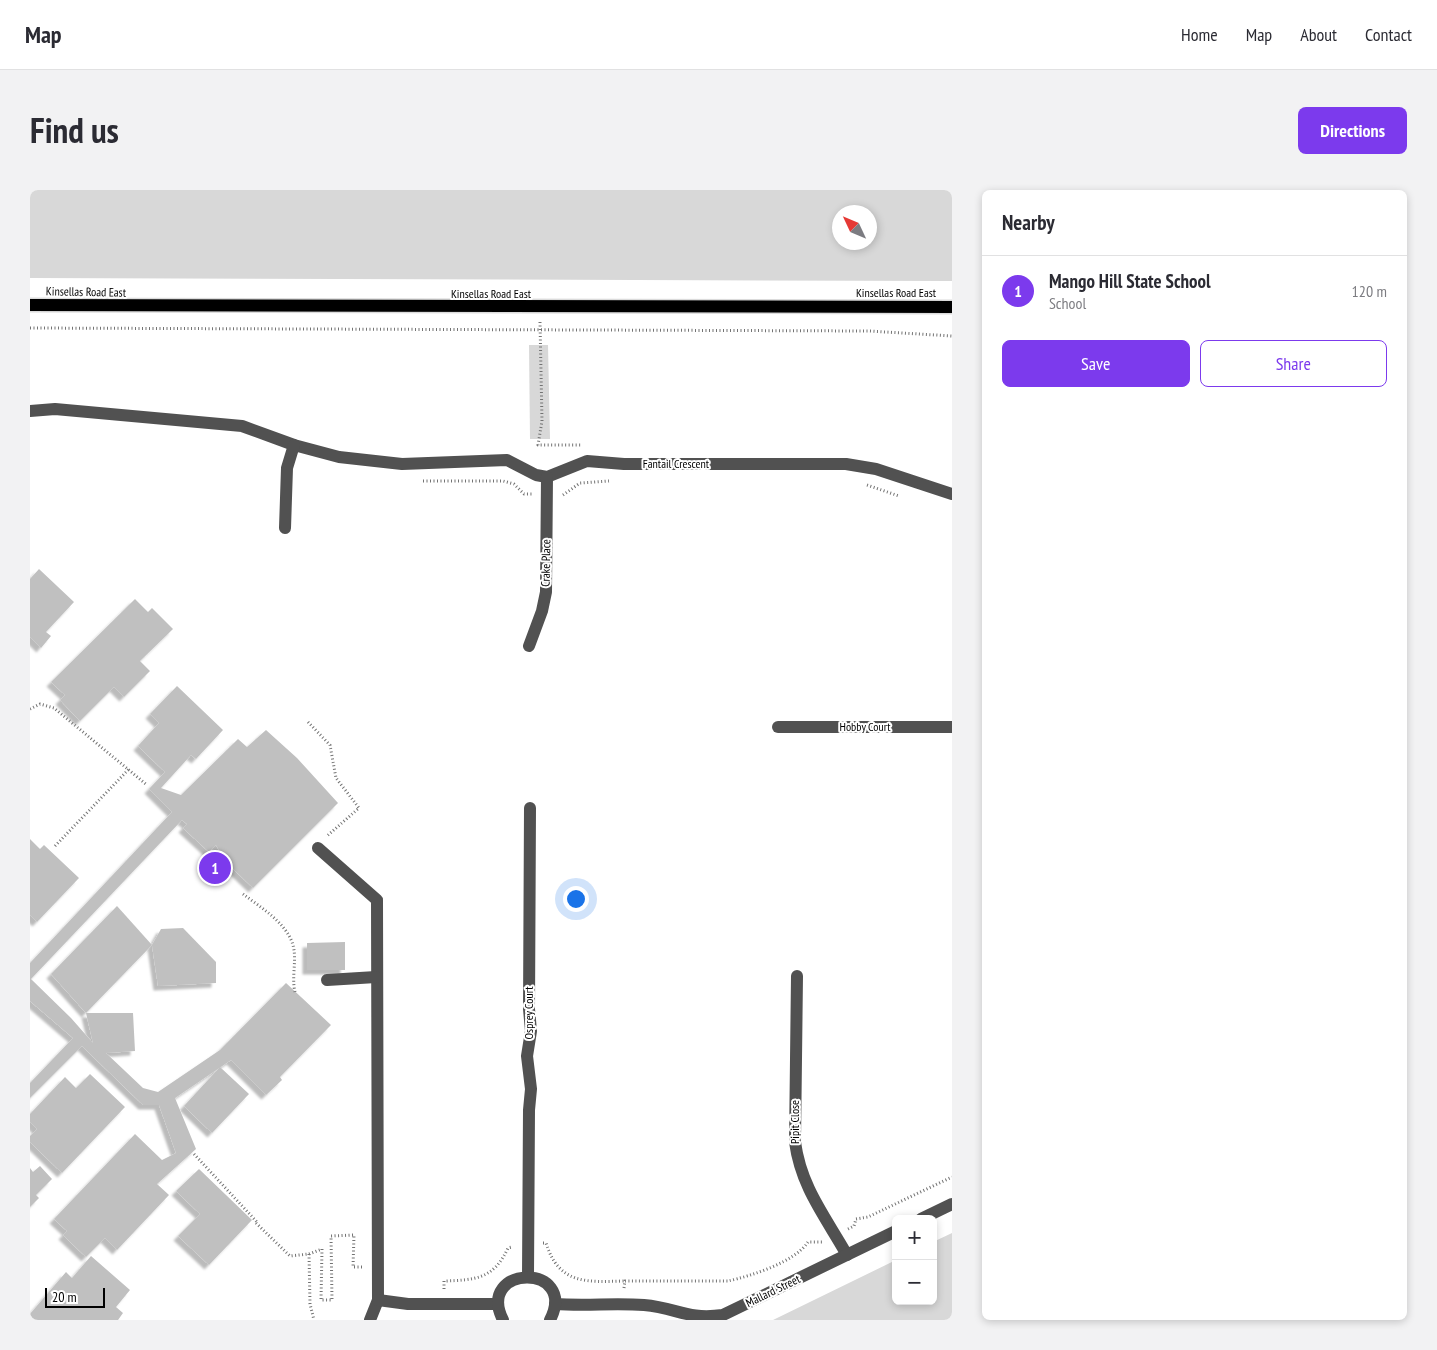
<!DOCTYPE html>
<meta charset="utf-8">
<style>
:root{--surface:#fff;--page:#f2f2f3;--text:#2b2b33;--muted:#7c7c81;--line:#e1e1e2;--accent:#7c3aed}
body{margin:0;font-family:"PT Sans Narrow",sans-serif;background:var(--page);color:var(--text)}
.controls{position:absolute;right:15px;bottom:15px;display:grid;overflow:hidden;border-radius:8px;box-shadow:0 2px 8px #0003}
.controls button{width:45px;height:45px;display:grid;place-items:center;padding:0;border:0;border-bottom:1px solid var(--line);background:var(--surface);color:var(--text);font:25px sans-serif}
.compass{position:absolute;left:802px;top:15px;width:45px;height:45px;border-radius:50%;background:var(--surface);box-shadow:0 2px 8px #0003;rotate:314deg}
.scale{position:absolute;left:15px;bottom:12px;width:60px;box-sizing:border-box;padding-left:5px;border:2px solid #000;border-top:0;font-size:14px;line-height:18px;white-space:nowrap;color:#000;-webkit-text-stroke:4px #fff;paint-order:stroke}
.you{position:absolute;left:545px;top:708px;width:18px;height:18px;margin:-12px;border:4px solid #fff;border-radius:50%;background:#1a73e8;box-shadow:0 0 0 8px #1a73e833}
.badge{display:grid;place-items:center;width:32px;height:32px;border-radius:50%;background:var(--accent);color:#fff;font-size:16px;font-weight:700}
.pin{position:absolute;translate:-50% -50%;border:2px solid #fff;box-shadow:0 1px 5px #0006}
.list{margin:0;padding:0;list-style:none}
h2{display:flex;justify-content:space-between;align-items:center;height:65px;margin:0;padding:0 20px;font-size:21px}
h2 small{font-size:16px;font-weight:400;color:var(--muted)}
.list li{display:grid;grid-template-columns:32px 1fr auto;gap:15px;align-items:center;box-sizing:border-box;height:70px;padding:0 20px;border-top:1px solid var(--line)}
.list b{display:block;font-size:19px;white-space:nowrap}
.list p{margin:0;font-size:16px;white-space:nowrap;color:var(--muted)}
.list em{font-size:16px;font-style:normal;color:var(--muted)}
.actions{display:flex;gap:10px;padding:15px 20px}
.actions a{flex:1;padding:11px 0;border:1px solid var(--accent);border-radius:8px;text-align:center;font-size:18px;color:var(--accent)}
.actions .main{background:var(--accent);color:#fff}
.map{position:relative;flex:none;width:922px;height:1130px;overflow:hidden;border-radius:8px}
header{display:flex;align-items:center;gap:30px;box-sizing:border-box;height:70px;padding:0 25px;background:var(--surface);border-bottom:1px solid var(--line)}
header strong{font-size:24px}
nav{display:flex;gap:28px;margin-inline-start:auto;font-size:18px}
.intro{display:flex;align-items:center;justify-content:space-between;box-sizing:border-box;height:120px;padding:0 30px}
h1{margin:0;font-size:35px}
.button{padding:12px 22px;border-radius:8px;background:var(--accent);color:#fff;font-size:18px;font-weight:700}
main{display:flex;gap:30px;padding:0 30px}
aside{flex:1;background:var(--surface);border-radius:8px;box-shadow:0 2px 8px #0003}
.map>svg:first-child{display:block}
.green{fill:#d8d8d8;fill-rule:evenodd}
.building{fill:#c0c0c0;filter:url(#shadow)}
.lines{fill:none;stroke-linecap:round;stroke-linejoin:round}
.major-casing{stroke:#dbdbdb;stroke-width:15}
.path{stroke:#737373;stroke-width:3;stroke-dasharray:1 2.5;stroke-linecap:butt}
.minor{stroke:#515151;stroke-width:12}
.major{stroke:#000;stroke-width:12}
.labels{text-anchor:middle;stroke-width:4;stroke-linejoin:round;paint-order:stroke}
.street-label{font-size:12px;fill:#000;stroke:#fff}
</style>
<header>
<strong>Map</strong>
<nav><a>Home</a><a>Map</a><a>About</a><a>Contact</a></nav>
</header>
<div class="intro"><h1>Find us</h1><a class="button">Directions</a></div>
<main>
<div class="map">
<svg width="922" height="1130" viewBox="0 0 922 1130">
<defs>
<filter id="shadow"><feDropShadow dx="-4.5" dy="4.5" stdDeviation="1" flood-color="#0004"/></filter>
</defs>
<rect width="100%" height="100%" fill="#fff"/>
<g class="green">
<path d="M0,0H922V91L0,88ZM809,22H839V52H809Z"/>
<polygon points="518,155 520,249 500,249 499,155"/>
<polygon points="922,1043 922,1130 743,1130 866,1070 866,1111 903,1111 903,1052"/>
</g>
<g class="building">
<polygon points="9,379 44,412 16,442 21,446 11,458 0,447 0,389"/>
<polygon points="105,409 118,422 122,418 143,439 110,471 120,481 94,507 84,497 50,531 30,510 35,505 21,492"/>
<polygon points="147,496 193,540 166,569 161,565 131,598 151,605 208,549 217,557 236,540 267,568 308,613 223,698 196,672 186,655 179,662 153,638 157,634 152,630 1,789 41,828 63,853 56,823 103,823 105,861 76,863 113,898 128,902 190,860 256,793 301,835 250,887 252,890 236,905 201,870 145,908 166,959 127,994 139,1005 87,1060 75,1048 56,1067 33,1045 37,1041 24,1029 105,944 132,970 146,963 129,915 113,915 52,856 0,908 0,893 43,848 0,811 0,773 142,622 119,599 135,582 108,556 129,533 120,524"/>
<polygon points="0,649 10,659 14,655 49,688 7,732 0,725"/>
<polygon points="87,716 122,755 56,823 21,784"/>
<polygon points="153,738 186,772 186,793 128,796 122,755 131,739"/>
<polygon points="315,752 315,780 277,780 277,753"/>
<polygon points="190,877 219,904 182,943 154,916"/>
<polygon points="60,884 95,917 32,983 0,952 0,946 7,939 0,932 0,924 35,887 46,898"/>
<polygon points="10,976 22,989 6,1005 9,1008 0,1017 0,978 3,982"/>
<polygon points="169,979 222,1030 179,1075 148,1046 170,1024 146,1001"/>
<polygon points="61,1066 100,1100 86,1117 93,1123 88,1130 0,1130 0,1124 36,1082 42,1088"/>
</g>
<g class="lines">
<g class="major-casing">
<polyline id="major" points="0,115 922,117"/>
</g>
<g class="path">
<polyline points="510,132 512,231 508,255 551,255"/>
<polyline points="0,138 839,141 922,146"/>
<polyline points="393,291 473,291 484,294 494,304 502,304"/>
<polyline points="837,295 869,306"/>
<polyline points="533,305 550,293 579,291"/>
<polyline points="0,519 10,514 24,518 117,595"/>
<polyline points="278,532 300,555 306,588 329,618 297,646"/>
<polyline points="25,656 99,579"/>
<path d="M213,704C230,717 254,731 262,752C268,768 261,786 265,802"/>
<polyline points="164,964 227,1032"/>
<polyline points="226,1033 260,1066 279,1064 280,1114 284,1130"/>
<polyline points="818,1039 824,1036 826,1029 838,1027 922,987"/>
<path d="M513,1053H516C529,1095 557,1092 594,1091"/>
<polyline points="279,1064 292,1059 291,1110 302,1110 301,1046 324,1045 323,1077 332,1077"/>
<path d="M594,1098L595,1091H698C721,1086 765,1072 778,1052H792"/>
<path d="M414,1099V1091C445,1090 464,1089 478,1058L482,1057"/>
</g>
<g class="minor">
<polyline points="0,221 25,219 212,236 264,255 309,267 372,274 477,270 506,285 517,287 557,271 594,274 816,274 846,279 922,304"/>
<polyline points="255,338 257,278 264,255"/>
<polyline points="499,456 512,421 516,402 517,287"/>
<polyline points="748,537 922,537"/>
<polyline points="288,658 347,710 348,1110 340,1130"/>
<path d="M767,786L765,952C771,997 795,1026 817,1065"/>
<polyline points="297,790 346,787"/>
<polyline points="891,1029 922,1014"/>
<polyline points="498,1086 499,920 501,899 497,866 501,841 499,819 500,618"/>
<polyline points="348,1110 378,1114 468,1114"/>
<path d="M525,1114C555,1116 585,1113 614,1115C648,1118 656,1130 693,1125L866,1041"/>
<path d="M473,1130C445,1074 549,1073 520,1130"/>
</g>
<use href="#major" class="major"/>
</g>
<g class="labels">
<g class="street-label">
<text transform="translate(56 102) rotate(1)" y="4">Kinsellas Road East</text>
<text x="866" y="107">Kinsellas Road East</text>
<text x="461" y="108">Kinsellas Road East</text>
<text x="646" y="278">Fantail Crescent</text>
<text transform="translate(516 373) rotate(-89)" y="4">Crake Place</text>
<text x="835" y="541">Hobby Court</text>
<text transform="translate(499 823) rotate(-90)" y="4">Osprey Court</text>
<text transform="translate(765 932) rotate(-90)" y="4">Pipit Close</text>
<text transform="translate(743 1101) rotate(-26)" y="4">Mallard Street</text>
</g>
</g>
</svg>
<div class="controls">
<button>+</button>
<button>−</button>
</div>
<svg class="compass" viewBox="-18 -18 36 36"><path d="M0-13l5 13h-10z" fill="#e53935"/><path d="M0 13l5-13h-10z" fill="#7c7c81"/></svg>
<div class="scale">20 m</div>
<div class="you"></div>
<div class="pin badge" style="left:185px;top:678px">1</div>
</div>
<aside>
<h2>Nearby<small></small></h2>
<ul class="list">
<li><span class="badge">1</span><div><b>Mango Hill State School</b><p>School</p></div><em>120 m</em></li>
</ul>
<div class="actions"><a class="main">Save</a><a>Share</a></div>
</aside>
</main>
